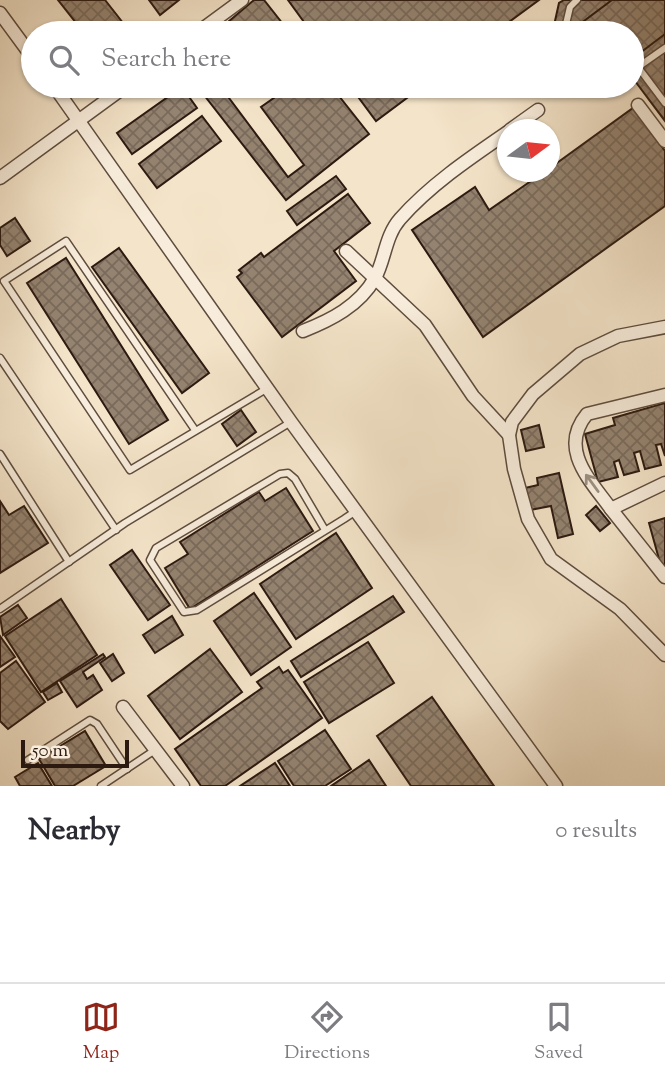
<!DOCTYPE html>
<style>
:root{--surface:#fff;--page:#f2f2f3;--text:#2b2b33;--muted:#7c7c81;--line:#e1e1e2;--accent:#8f2418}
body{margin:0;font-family:"Sorts Mill Goudy",serif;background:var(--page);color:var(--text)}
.compass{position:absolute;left:497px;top:119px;width:63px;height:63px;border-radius:50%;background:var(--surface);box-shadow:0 2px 5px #0004;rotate:75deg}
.scale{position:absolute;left:21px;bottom:18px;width:108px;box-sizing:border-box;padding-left:7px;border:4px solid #2c1910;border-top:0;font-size:19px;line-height:24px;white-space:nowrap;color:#2c1910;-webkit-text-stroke:5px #f8eddc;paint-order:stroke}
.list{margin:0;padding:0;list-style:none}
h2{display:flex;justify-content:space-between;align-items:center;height:91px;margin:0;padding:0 28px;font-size:30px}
h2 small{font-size:23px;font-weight:400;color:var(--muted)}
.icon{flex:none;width:38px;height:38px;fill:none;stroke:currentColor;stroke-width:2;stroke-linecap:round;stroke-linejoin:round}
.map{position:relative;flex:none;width:665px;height:786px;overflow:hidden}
.search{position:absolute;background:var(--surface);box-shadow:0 2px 5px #0004;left:21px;right:21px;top:21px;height:77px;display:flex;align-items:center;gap:18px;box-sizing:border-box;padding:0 24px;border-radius:38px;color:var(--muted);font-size:26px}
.sheet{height:196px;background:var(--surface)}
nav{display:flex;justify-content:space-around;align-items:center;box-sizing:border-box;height:98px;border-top:2px solid var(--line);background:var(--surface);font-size:19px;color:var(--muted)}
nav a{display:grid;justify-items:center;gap:4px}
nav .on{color:var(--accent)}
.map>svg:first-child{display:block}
.building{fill:url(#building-cross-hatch);stroke:#2c1910;stroke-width:2}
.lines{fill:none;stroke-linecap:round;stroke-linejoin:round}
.service-casing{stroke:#5e4c3e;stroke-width:9}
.minor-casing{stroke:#5e4c3e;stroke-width:15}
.service{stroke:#f8eddc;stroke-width:6}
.minor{stroke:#f8eddc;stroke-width:12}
.oneway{stroke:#9c8e80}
</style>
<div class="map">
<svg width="665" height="786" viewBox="0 0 665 786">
<defs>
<pattern id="building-cross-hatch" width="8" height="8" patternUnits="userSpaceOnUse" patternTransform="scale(1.75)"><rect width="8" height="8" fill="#948370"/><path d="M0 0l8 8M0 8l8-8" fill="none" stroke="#796a5b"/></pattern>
</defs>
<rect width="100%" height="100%" fill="#f4e4c9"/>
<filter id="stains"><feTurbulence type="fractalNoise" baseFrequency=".00286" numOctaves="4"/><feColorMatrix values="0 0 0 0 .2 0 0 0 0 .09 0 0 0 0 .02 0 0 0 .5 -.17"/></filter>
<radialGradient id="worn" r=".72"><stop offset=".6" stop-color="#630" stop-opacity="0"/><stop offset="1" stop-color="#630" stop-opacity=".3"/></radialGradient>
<g class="building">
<polygon points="58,0 105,0 127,28 121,33 84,33"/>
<polygon points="149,0 179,0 160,15"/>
<polygon points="254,0 264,0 290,33 215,33"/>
<polygon points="288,0 539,0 494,33 312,33"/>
<polygon points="564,0 665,0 665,121 632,77 632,33 556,33 553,30 559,3"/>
<polygon points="612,0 665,0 665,34 632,59 632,33 580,33 576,27"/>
<polygon points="197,86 220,86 288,177 304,165 261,107 291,86 331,86 369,134 286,200"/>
<polygon points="350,86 423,86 376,121"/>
<polygon points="182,87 197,108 132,154 117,133"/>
<polygon points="633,108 665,151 665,206 483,337 412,230 475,187 489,210 544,172 550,172 550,168"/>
<polygon points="202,116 221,141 157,188 139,164"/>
<polygon points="336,176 346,189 297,225 287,211"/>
<polygon points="348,194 370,223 334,251 356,281 282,337 237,277 242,273 239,270 261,253 264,257"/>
<polygon points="15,218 30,241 7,256 0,245 0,228"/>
<polygon points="119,248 209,373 182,393 92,267"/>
<polygon points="66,258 168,420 129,444 27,283"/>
<polygon points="665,403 665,456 661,444 656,445 661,465 645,469 640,451 634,453 639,471 624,475 619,460 614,462 618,477 598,482 585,434 615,425 613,418"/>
<polygon points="241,410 256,432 237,446 222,424"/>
<polygon points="539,425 544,447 526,451 521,430"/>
<polygon points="559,473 573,534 558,538 551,506 530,510 525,488 538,485 537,478"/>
<polygon points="286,488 313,531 190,609 165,568 188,554 180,542 259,492 265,501"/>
<polygon points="0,501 9,515 24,506 48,543 0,573"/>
<polygon points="596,506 610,523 600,531 586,515"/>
<polygon points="665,518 665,569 662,570 649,523"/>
<polygon points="336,533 372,588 296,639 260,584"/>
<polygon points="132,550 170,605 148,620 110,565"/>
<polygon points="254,593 291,647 251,675 214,621"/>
<polygon points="393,596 404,612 301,677 291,661"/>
<polygon points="61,599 97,655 41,692 5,636"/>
<polygon points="18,605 27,618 3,635 0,617"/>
<polygon points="172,616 183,635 155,653 143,635"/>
<polygon points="0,636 15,657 0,667"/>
<polygon points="368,642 394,683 329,723 304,682"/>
<polygon points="210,649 242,692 180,739 148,696"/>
<polygon points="103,654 105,657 83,672 87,679 93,675 102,690 77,707 60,681"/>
<polygon points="113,654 124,673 112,681 100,663"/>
<polygon points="16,661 45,702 8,729 0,721 0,673"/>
<polygon points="279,667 283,673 288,670 322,718 225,786 201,786 175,749 262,688 257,682"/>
<polygon points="57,683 62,692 48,700 43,692"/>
<polygon points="432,697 494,786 411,786 377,736"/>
<polygon points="325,730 351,769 325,786 294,786 278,761"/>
<polygon points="85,731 106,766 73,786 55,786 39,759"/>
<polygon points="369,760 386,786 331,786"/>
<polygon points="38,763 52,786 20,786 15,777"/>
<polygon points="275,763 290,786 240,786"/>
</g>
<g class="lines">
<g class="service-casing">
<g id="service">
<polyline points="573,33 566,24 570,7 577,0"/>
<polyline points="665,48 638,67 665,103"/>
<polyline points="0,358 116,530"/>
<polyline points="195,430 66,241 4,281 130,470 268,388"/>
<polyline points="0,454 69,562"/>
<polyline points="325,530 295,479 288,473 280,474 156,548 150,560 184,612 197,610 344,519 356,511"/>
<polyline points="0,609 125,523 291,422"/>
<polyline points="28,760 90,720 97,724 127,769"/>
<polyline points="101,786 155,750"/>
</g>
</g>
<g class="minor-casing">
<g id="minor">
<polyline points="0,13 33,58"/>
<polyline points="197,33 242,0"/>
<polyline points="54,86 291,422 556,786"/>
<polyline points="638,105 665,141"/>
<polyline points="510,130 538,110"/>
<polyline points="0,178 126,86"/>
<polyline points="346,251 425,325 473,396 509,435"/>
<polyline points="665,327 618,336 580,354 533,394 512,422 509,435 514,469 528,519 551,559 620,609 665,655"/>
<path d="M303,331C331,320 359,306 375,278C385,260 385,236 400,219C430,185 470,158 508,132"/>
<path d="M665,395L587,414C558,449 590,480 611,509L665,483"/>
<polyline points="611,509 665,577"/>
<polyline points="123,707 183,786"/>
</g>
</g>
<use href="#service" class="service"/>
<use href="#minor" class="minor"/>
</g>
<defs><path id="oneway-shaft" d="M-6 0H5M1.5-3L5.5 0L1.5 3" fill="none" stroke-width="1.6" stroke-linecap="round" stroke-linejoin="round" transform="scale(1.75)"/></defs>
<use class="oneway" href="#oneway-shaft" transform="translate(592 483) rotate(-126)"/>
<rect width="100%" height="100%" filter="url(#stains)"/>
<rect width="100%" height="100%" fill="url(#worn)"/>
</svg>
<svg class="compass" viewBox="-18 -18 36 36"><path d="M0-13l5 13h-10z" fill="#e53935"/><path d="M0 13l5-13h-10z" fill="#7c7c81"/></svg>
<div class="scale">50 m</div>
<div class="search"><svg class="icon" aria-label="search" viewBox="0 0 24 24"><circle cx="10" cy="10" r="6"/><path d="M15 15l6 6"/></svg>Search here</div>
</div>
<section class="sheet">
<h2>Nearby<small>0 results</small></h2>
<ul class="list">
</ul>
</section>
<nav>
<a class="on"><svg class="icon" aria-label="map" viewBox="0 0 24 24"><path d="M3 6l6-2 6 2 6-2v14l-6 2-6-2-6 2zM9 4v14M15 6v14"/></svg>Map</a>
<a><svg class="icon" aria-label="directions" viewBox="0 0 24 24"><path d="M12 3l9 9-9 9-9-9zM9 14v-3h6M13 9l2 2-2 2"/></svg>Directions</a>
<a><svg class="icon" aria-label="saved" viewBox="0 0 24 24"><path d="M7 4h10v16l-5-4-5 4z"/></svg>Saved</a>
</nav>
